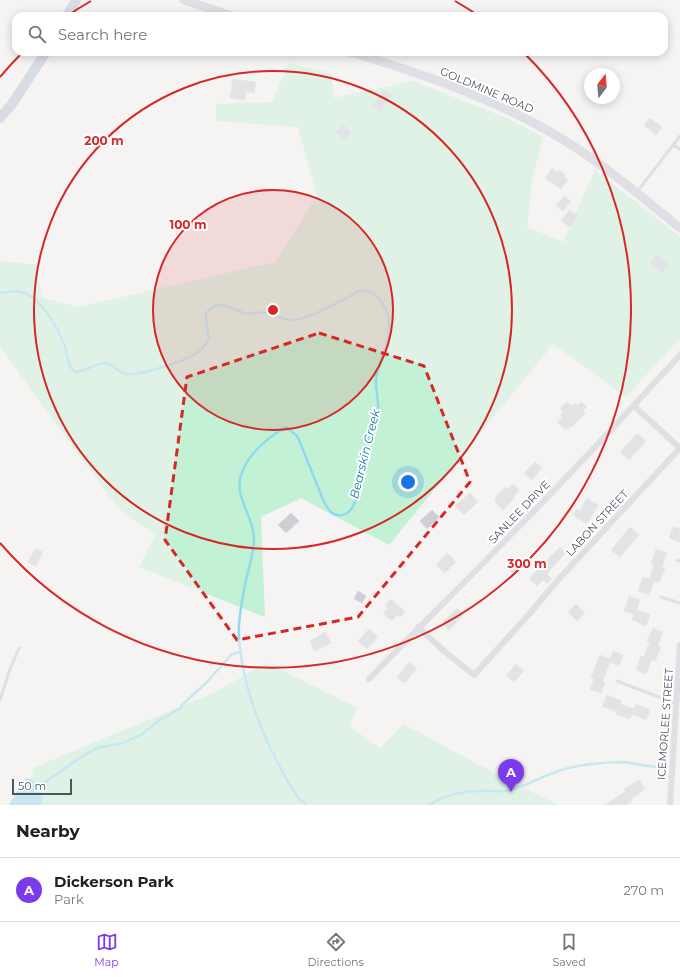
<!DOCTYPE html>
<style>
:root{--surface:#fff;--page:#f2f2f2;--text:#202124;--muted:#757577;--line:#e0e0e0;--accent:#7c3aed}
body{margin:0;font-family:Montserrat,sans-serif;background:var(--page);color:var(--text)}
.compass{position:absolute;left:584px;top:68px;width:36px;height:36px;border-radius:50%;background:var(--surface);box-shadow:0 2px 10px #0003;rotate:16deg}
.scale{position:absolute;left:12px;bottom:10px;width:60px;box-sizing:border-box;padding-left:4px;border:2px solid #4a5661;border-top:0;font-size:11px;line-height:14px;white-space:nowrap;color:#4a5661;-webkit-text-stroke:3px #fff;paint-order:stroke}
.you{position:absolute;left:408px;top:482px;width:14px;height:14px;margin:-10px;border:3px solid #fff;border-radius:50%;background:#1a73e8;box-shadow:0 0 0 6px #1a73e833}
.badge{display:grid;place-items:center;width:26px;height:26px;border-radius:50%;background:var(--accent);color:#fff;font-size:13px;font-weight:700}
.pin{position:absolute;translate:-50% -33px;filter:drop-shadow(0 1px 2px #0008)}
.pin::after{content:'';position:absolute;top:21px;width:14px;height:12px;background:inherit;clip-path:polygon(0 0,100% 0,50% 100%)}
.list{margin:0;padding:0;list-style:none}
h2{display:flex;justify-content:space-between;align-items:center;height:52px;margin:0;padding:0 16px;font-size:17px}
h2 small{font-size:13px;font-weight:400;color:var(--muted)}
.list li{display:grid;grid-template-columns:26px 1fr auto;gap:12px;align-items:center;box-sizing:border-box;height:64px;padding:0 16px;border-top:1px solid var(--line)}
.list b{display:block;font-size:15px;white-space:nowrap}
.list p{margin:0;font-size:13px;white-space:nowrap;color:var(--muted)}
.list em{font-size:13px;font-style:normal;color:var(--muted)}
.icon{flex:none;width:22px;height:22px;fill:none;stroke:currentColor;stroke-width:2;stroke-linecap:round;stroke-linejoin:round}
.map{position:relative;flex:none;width:680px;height:805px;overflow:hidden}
.search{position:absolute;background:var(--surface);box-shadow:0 2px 10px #0003;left:12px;right:12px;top:12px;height:44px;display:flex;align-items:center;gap:10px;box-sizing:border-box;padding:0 14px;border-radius:12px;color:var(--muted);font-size:15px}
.sheet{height:116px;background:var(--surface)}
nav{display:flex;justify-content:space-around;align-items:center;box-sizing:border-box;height:56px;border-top:1px solid var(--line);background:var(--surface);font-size:11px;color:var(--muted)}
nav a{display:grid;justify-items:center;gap:2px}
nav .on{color:var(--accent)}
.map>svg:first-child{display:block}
.green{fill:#c3f1d5}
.water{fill:#90daee}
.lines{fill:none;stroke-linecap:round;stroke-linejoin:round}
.stream{stroke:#90daee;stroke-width:2.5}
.building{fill:#cdcfd5;stroke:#d7d9de}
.service{stroke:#c1cad2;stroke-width:3}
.minor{stroke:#c1cad2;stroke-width:6}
.secondary{stroke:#c1cbd6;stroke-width:9}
.primary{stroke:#b3c2d1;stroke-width:10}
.marked{fill:none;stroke:#d62828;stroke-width:3;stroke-dasharray:8 5;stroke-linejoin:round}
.ring{fill:none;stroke:#d62828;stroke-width:2}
.labels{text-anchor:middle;stroke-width:4;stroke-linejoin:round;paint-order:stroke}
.street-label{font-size:11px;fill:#4a5661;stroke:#fff}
.water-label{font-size:12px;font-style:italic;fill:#0c7c9b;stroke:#fff}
.centre{fill:#d62828;stroke:#fff;stroke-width:2}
.ring-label{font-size:12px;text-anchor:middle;font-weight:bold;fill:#d62828;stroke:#fff;stroke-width:4;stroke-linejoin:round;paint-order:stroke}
</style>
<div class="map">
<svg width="680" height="805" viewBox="0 0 680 805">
<rect width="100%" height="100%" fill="#f5f3f3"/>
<g class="green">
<polygon points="289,63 332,74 334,98 413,81 509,119 543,137 532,181 527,227 563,242 595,170 680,237 680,338 626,397 553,344 389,545 301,498 261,517 265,617 139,567 155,535 118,508 0,347 0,261 36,265 42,298 79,307 275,262 317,196 298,127 216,121 216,104 272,102"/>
<polygon points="267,663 358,708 349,726 380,748 403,724 515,784 559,805 31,805 33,768 213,693"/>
</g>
<path class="water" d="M27,778C38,779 45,795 41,805H9L22,782Z"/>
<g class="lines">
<g class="stream">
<path d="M0,293C7,292 15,290 22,292C41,298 56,325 64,344C68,353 66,365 75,372C86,371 94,364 105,363C114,363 118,373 126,374C140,376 185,361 197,353C202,350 205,345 209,339L206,322V313C219,298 229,308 244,313C251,315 260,311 268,313C277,315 283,321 294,320C313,317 330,306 347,298C351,296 356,291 360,291C363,290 370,292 372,293C382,299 387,309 389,320C391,340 379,360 376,379C375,389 379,400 378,410C376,424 368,436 365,450C362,465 361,513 342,515C332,517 328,509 324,502L299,440L297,436L286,427C265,439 235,464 240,492C244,510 254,522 254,541C253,555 249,567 246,580C243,595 240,610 239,625C238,637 240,650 242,662C251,712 272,758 300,801L304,802L306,805"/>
<polyline points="36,789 78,759 97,748 123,743 141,735 161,719 181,708 181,706 207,682 232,654 241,652"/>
<path d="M429,805C443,795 461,792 478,791C489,790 500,793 511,790C526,786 539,778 553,773C573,765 602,762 623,762C633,763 645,766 656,767"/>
</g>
</g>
<g class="building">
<polygon points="233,79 256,82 254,93 246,92 245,100 230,98"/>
<polygon points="384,90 392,96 380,112 372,106"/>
<polygon points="650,118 662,127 656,135 644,125"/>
<polygon points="343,124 352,133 345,140 336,132"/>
<polygon points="552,168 558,172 559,170 565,175 564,177 568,180 561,189 545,178"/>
<polygon points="564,196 571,201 563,211 556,206"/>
<polygon points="569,210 578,216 570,227 561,221"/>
<polygon points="657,255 669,265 662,273 650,263"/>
<polygon points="567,402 572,406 575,403 578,405 581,402 587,407 583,411 585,413 572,427 571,426 566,430 557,422 562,417 560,415 563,411 560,408"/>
<polygon points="637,433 646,441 629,460 620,452"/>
<polygon points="535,462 542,468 532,480 524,473"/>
<polygon points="513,484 519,490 514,496 515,497 503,510 495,502 497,501 494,499 505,487 507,489"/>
<polygon points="470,493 478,502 464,515 455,506"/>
<polygon points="587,498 598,505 587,524 573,515 577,509 580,511"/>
<polygon points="432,510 439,517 427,529 420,521"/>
<polygon points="291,513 299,521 286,533 278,525"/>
<polygon points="630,527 639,535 620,557 611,550"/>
<polygon points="673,527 680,529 680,542 669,538"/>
<polygon points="560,547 566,552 547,574 552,579 547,584 543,580 537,586 529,578"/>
<polygon points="35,549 43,552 36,566 28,562"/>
<polygon points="656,549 667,553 662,567 665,568 659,583 654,581 649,595 638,591 643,577 649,579 654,565 651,564"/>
<polygon points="447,553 456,562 445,573 436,565"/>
<polygon points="515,563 520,569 514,575 509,569"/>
<polygon points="358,591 366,596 362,603 354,599"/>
<polygon points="629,596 640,600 637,610 650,615 646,626 632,620 634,614 624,611"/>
<polygon points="390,599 405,611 401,617 397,615 392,621 383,614 388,608 385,606"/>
<polygon points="576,604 585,613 577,621 568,612"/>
<polygon points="457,608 464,615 449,630 442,623"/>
<polygon points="653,628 663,632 658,645 661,647 655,661 652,660 646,674 636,670 641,656 644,657 650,642 647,641"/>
<polygon points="369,629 378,637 367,649 358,641"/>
<polygon points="325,632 331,643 315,651 310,641"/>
<polygon points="613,651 623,655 619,666 610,662 603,681 605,682 601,693 590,689 594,679 591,677 600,655 610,659"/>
<polygon points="409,662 417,668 405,683 397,678"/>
<polygon points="516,664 524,671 514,682 506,675"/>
<polygon points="607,695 622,701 620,704 634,709 630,719 616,714 617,712 602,706"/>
<polygon points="636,704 650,710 646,720 632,714"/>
<polygon points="639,780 645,789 631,799 632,801 626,805 605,805 626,791 624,789"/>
</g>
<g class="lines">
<g class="service">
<polyline points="673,145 680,149"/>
<polyline points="637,192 680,136"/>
<polyline points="677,560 680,561"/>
<polyline points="661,597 680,603"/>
<polyline points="617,681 677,704"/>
<polyline points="0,700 10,669 19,648"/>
</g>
<g class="minor">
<polyline points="634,406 680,448"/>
<polyline points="418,627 444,651 474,675 531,612 558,580 680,448"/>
<path d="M369,679C411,635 454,593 497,549C559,486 620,421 680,355"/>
<polyline points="670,805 680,645"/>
</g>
<g class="secondary">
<polyline points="184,0 232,16"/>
<path d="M350,52C417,72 484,95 545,129C594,156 637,193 680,228"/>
</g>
<g class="primary">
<polyline points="67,16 76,0"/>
<polyline points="0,118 12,104 46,52"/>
</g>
</g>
<path d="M0 0H680V805H0ZM319,333L424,366L470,482L358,617L237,640L165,540L187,377Z" fill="#f5f3f3" fill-opacity=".55" fill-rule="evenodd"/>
<path class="marked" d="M319,333L424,366L470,482L358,617L237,640L165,540L187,377Z"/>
<circle cx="273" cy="310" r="120" fill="#d62828" fill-opacity=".12"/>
<g class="ring">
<circle cx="273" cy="310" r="120"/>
<circle cx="273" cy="310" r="239"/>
<path d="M0 77A359 359 0 0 1 21 54M67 16A359 359 0 0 1 91 1M455 1A359 359 0 0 1 479 16M525 54A359 359 0 1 1 0 543"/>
</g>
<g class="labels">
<g class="street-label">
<text transform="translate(487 90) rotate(23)" y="4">GOLDMINE ROAD</text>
<text transform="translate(519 512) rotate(-46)" y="4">SANLEE DRIVE</text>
<text transform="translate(597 523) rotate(-47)" y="4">LABON STREET</text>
<text transform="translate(665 724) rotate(-86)" y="4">ICEMORLEE STREET</text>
</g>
<g class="water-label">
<text transform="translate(365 454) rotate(-76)" y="4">Bearskin Creek</text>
</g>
</g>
<circle cx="273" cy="310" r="6" class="centre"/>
<g class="ring-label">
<text x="104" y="145">200 m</text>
<text x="188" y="229">100 m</text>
<text x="527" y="568">300 m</text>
</g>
</svg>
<svg class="compass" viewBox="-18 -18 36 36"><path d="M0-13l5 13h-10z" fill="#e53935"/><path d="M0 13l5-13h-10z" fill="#757577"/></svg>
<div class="scale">50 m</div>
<div class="you"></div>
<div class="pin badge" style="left:511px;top:792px">A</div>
<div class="search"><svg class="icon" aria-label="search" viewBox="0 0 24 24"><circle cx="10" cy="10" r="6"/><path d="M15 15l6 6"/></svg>Search here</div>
</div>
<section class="sheet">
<h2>Nearby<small></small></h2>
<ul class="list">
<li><span class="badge">A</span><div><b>Dickerson Park</b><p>Park</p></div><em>270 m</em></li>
</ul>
</section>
<nav>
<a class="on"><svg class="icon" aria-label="map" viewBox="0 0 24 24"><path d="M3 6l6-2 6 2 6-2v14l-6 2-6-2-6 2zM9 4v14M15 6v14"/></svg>Map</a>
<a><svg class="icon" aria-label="directions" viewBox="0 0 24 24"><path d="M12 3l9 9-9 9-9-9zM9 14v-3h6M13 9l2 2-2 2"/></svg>Directions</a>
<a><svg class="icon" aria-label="saved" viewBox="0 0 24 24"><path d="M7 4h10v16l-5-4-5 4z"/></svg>Saved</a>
</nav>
